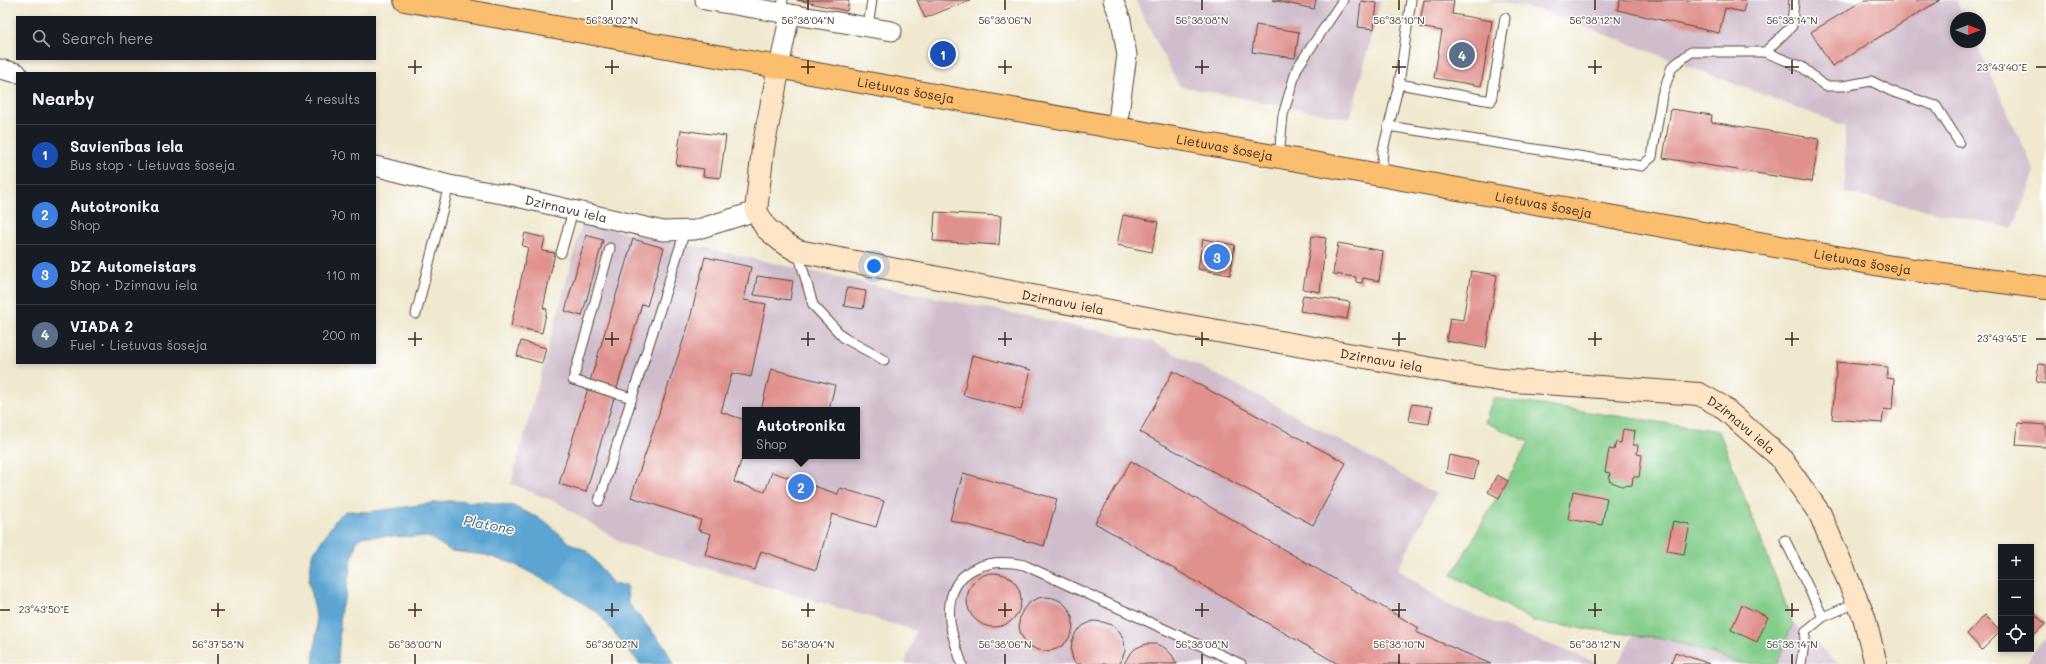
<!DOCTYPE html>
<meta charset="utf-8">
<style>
:root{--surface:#171b24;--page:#242831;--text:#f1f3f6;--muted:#9ea1a6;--line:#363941;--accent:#1a73e8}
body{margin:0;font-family:Mali,sans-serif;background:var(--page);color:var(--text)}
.controls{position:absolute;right:12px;bottom:12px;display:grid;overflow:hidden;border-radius:0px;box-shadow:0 2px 6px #0003}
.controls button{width:36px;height:36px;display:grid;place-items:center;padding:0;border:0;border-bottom:1px solid var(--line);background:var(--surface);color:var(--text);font:20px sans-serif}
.compass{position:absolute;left:1950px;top:12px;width:36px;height:36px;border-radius:50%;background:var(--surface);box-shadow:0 2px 6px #0003;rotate:90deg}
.you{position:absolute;left:874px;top:266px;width:14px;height:14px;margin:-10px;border:3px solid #fff;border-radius:50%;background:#1a73e8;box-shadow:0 0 0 6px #1a73e833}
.badge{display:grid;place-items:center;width:26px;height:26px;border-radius:50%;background:var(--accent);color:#fff;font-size:13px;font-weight:700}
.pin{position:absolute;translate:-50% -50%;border:2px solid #fff;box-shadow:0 1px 4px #0006}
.popup{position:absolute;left:742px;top:407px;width:118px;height:52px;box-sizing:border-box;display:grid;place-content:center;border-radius:0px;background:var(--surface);filter:drop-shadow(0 1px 3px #0005);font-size:13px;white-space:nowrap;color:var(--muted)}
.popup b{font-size:15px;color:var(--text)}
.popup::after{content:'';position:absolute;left:50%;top:100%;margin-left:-8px;border:8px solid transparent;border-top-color:var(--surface)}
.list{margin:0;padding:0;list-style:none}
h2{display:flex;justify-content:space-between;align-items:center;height:52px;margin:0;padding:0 16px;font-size:17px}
h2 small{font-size:13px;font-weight:400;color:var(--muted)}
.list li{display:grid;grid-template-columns:26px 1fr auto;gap:12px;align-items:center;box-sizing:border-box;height:60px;padding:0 16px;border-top:1px solid var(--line)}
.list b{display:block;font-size:15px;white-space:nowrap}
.list p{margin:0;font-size:13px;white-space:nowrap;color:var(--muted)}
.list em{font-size:13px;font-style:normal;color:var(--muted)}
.icon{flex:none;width:22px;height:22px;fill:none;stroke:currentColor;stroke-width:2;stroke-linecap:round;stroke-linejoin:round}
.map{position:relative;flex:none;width:2046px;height:664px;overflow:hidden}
.search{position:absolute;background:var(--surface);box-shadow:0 2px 6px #0003;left:16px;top:16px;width:360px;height:44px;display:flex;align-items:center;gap:10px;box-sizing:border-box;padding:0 14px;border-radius:0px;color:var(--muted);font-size:15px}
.panel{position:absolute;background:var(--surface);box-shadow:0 2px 6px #0003;left:16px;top:72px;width:360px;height:292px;border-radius:0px}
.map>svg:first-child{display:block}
.industrial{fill:#d0bdcc;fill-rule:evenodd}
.green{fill:#83cd8a;stroke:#5f7c54}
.water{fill:#5ba5d3;stroke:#4b6878}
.building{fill:#e0908d}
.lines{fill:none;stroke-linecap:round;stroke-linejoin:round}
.lane-casing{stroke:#564639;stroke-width:11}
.street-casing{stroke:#564639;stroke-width:21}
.secondary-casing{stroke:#564639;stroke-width:24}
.primary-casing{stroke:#564639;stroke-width:24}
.lane{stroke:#fff;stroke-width:9}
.street{stroke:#fff;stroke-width:19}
.secondary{stroke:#fde5c5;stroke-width:22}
.primary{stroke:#fbbe6e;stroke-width:22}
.ticks{fill:none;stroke:#3b2a1e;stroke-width:1.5}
.labels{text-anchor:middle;stroke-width:3;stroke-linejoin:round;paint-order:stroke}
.street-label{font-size:13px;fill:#3b2a1e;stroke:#fff}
.water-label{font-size:14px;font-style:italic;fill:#49616f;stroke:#fff}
.ticks-label{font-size:10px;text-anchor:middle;fill:#3b2a1e;stroke:#fff;stroke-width:3;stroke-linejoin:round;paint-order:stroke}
</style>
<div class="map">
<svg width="2046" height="664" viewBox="0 0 2046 664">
<rect width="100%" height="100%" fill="#fff"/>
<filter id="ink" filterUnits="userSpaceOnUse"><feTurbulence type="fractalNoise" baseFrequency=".025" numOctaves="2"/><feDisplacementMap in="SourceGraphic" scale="8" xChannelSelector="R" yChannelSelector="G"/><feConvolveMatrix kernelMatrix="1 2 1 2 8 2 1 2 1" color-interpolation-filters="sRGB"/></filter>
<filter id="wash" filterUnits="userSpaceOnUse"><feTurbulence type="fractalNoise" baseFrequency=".012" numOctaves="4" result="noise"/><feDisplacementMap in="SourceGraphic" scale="16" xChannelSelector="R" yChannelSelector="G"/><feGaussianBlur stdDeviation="0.9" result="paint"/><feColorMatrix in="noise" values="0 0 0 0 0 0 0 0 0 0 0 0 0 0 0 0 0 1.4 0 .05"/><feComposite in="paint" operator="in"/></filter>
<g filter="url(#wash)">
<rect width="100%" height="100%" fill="#f0e8cf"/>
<g class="industrial">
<polygon points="1135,0 1381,0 1350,119 1179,86"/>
<polygon points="1487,0 1956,0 1965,18 1956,18 1956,42 1976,42 2035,172 2013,228 1845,193 1845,126 1541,10"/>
<path d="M582,224L695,246L902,291L1150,341L1267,400L1436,494L1398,569L1446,604L1600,664H905L916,631L624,544L558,503L511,484ZM745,410H857V456H745Z"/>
<polygon points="1793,623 1839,664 1777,664"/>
<polygon points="1633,635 1671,640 1743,664 1618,664"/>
<polygon points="2046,636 2046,664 2025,664"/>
</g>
<polygon class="green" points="1493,398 1719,431 1793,623 1777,664 1743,664 1671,640 1535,622 1452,575 1529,442 1485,422"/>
<polygon class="water" points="448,501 487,502 513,506 545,521 570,543 587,551 613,584 627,585 628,603 665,647 673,664 640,664 598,613 560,588 512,563 485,555 451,551 429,537 364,536 357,540 351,562 345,599 341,607 338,664 313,664 317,629 315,610 309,582 312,555 337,518 346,511 368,512"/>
<g id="blocks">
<g class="building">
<polygon points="797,0 849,0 847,11"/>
<polygon points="917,0 970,0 925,18"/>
<polygon points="1272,0 1316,0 1314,9"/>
<polygon points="1424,0 1454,0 1452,14 1492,21 1481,86 1434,78 1442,31 1419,27"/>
<polygon points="1620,0 1746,0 1743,12 1725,8 1719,33 1617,10"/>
<polygon points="1864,0 1940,0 1832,66 1811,32"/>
<polygon points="1361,1 1377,3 1374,29 1358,27"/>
<polygon points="1256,25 1299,32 1295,58 1252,52"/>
<polygon points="1671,109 1712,115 1711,122 1819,139 1812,182 1663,158"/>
<polygon points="681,130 726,136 720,178 703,176 704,169 676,165"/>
<polygon points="935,212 1001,216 999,245 933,241"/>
<polygon points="1123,215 1158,222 1152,252 1117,245"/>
<polygon points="525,233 545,238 542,251 555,253 543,308 547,309 542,333 511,326 528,247 522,246"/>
<polygon points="586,235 603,240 582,316 565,311"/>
<polygon points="1312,236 1326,238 1320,292 1303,289"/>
<polygon points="633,239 664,248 647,306 642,304 586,492 559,484"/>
<polygon points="1203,239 1235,245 1230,275 1198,269"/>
<polygon points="1338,243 1383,251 1379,281 1363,278 1362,283 1356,282 1356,277 1333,274"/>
<polygon points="705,257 751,267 744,300 766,304 751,377 732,373 721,412 745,420 745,449 734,482 765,492 772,472 838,494 840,488 884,501 876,527 832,514 816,570 761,551 755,570 705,555 711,534 698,530 701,520 631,497 689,323"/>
<polygon points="1471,271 1497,275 1486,348 1446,341 1450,318 1463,320"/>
<polygon points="757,276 793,281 790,300 754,295"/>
<polygon points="847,288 866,291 863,309 844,306"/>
<polygon points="1303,295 1350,302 1347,319 1300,311"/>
<polygon points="521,341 546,348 542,363 517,356"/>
<polygon points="972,355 1031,370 1021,410 963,395"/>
<polygon points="1837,362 1888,367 1887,378 1894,379 1892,410 1884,409 1882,423 1832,419"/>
<polygon points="2039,364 2046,365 2046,384 2036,382"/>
<polygon points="771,369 835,385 829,410 761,410"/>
<polygon points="1173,371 1346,463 1313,525 1140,432"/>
<polygon points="1412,404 1432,407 1429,424 1409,421"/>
<polygon points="2018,423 2046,425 2046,447 2016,445"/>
<polygon points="1623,429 1635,431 1633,445 1638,445 1637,454 1642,455 1639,477 1633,477 1632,485 1622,486 1609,481 1610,473 1605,472 1609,449 1614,450 1616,442 1621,443"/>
<polygon points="1449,455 1478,461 1474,479 1446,473"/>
<polygon points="1131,461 1419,628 1416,632 1491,664 1338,664 1095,523"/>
<polygon points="963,473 1057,499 1044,546 950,520"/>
<polygon points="1497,475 1508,481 1499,498 1488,492"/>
<polygon points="1573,491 1607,498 1602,525 1568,519"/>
<polygon points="1673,521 1690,524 1684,554 1667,551"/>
<circle cx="994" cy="600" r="27"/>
<circle cx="1046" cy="624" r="27"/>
<polygon points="1742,605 1768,617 1757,642 1731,630"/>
<polygon points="2031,610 2045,624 2031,638"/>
<polygon points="1985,615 2001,631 1982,650 1967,634"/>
<polygon points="1093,621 1103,622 1112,625 1120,632 1124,641 1125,651 1120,664 1076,664 1073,660 1071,651 1072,641 1076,632 1084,625"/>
<polygon points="1146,644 1156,644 1165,648 1172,655 1177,664 1124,664 1129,655 1136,648"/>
<polygon points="1675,652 1710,664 1671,664"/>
</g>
</g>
</g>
<g filter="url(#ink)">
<use href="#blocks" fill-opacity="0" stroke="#564639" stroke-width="1"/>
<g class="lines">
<g class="lane-casing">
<g id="lane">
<polyline points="781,13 783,0"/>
<polyline points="868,27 872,0"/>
<polyline points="1765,52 1802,67 1825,86 1843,86 1871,81 1891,91 1936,106 1959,142"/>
<polyline points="1399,84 1491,101 1505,18"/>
<polyline points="1388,126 1642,166 1652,157 1662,95 1672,67 1691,52 1765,52 1792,26 1794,0"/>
<polyline points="1279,157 1283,115 1297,68 1343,0"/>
<polyline points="1381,176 1383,150 1399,84 1411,0"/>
<polyline points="610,248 573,380 632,398"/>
<polyline points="798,252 813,305 844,338 884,360"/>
<polyline points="561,253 573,211"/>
<polyline points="416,314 449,185"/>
<polyline points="599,501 685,231"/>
<polyline points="1785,540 1823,617"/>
<path d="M962,664C956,646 947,624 950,604C955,566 992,558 1024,565L1241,664"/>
<polyline points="1801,664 1806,631 1823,617 1858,602"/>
</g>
</g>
<g class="street-casing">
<g id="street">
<polyline points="705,0 892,31"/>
<polyline points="1113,0 1121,20 1127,55 1117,128"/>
<polyline points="779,67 790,14"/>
<polyline points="0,69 17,73"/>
<path id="s1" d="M375,166L449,185L508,195L663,231L695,230L756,211"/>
</g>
</g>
<g class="secondary-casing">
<g id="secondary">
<path id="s2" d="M779,67L763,148L756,211L766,228L784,243L798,251L1178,324L1461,374L1500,380L1699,394L1721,406L1780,457L1820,514L1864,617L1876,664"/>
</g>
</g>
<g class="primary-casing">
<g id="primary">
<path id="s3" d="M405,0L1892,267L2046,288"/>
</g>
</g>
<use href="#lane" class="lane"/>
<use href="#street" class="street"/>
<use href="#secondary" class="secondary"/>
<use href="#primary" class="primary"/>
</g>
</g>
<path class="ticks" d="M612,0V10M808,0V10M1005,0V10M1202,0V10M1399,0V10M1595,0V10M1792,0V10M415,60V74M612,60V74M808,60V74M1005,60V74M1202,60V74M1399,60V74M1595,60V74M1792,60V74M408,67H422M605,67H619M801,67H815M998,67H1012M1195,67H1209M1392,67H1406M1588,67H1602M1785,67H1799M2036,67H2046M415,332V346M612,332V346M808,332V346M1005,332V346M1202,332V346M1399,332V346M1595,332V346M1792,332V346M408,339H422M605,339H619M801,339H815M998,339H1012M1195,339H1209M1392,339H1406M1588,339H1602M1785,339H1799M2036,339H2046M218,603V617M415,603V617M612,603V617M808,603V617M1005,603V617M1202,603V617M1399,603V617M1595,603V617M1792,603V617M0,610H10M211,610H225M408,610H422M605,610H619M801,610H815M998,610H1012M1195,610H1209M1392,610H1406M1588,610H1602M1785,610H1799M218,654V664M415,654V664M612,654V664M808,654V664M1005,654V664M1202,654V664M1399,654V664M1595,654V664M1792,654V664"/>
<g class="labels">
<g class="street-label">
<text dy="5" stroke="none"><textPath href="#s3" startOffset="509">Lietuvas šoseja</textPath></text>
<text dy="5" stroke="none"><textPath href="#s3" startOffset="833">Lietuvas šoseja</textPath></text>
<text dy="5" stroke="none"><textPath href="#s3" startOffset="1157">Lietuvas šoseja</textPath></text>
<text dy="5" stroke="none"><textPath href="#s1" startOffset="196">Dzirnavu iela</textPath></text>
<text dy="5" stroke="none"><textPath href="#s3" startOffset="1481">Lietuvas šoseja</textPath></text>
<text dy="5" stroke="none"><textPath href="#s2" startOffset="475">Dzirnavu iela</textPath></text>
<text dy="5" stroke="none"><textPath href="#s2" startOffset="799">Dzirnavu iela</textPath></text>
<text dy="5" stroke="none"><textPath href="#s2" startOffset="1171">Dzirnavu iela</textPath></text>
</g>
<g class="water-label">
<text transform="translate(489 525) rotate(11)" y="5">Platone</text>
</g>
</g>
<g class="ticks-label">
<text x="612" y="24">56°38'02"N</text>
<text x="808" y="24">56°38'04"N</text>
<text x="1005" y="24">56°38'06"N</text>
<text x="1202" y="24">56°38'08"N</text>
<text x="1399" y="24">56°38'10"N</text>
<text x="1595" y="24">56°38'12"N</text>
<text x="1792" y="24">56°38'14"N</text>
<text x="2002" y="71">23°43'40"E</text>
<text x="2002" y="342">23°43'45"E</text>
<text x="44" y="613">23°43'50"E</text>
<text x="218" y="648">56°37'58"N</text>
<text x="415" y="648">56°38'00"N</text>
<text x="612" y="648">56°38'02"N</text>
<text x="808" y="648">56°38'04"N</text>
<text x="1005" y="648">56°38'06"N</text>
<text x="1202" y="648">56°38'08"N</text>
<text x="1399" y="648">56°38'10"N</text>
<text x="1595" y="648">56°38'12"N</text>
<text x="1792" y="648">56°38'14"N</text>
</g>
</svg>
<div class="controls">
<button>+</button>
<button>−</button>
<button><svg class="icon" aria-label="locate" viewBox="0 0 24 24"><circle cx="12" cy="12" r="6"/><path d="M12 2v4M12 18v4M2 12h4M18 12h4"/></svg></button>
</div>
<svg class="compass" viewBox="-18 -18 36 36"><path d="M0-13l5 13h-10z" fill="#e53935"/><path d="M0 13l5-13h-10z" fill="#9ea1a6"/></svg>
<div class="you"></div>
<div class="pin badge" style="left:943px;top:54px;background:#1a4fb4">1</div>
<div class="pin badge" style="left:801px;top:487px;background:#3f7fe0">2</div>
<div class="popup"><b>Autotronika</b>Shop</div>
<div class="pin badge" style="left:1217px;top:257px;background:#3f7fe0">3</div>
<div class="pin badge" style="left:1462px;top:55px;background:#5c6f8a">4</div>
<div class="search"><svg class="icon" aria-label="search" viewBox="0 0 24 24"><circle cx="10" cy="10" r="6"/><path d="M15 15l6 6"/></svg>Search here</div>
<section class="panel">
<h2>Nearby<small>4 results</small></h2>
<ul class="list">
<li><span class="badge" style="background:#1a4fb4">1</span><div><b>Savienības iela</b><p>Bus stop · Lietuvas šoseja</p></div><em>70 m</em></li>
<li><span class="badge" style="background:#3f7fe0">2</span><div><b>Autotronika</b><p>Shop</p></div><em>70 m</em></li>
<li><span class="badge" style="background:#3f7fe0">3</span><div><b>DZ Automeistars</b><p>Shop · Dzirnavu iela</p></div><em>110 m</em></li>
<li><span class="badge" style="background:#5c6f8a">4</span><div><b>VIADA 2</b><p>Fuel · Lietuvas šoseja</p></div><em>200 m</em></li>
</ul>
</section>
</div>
